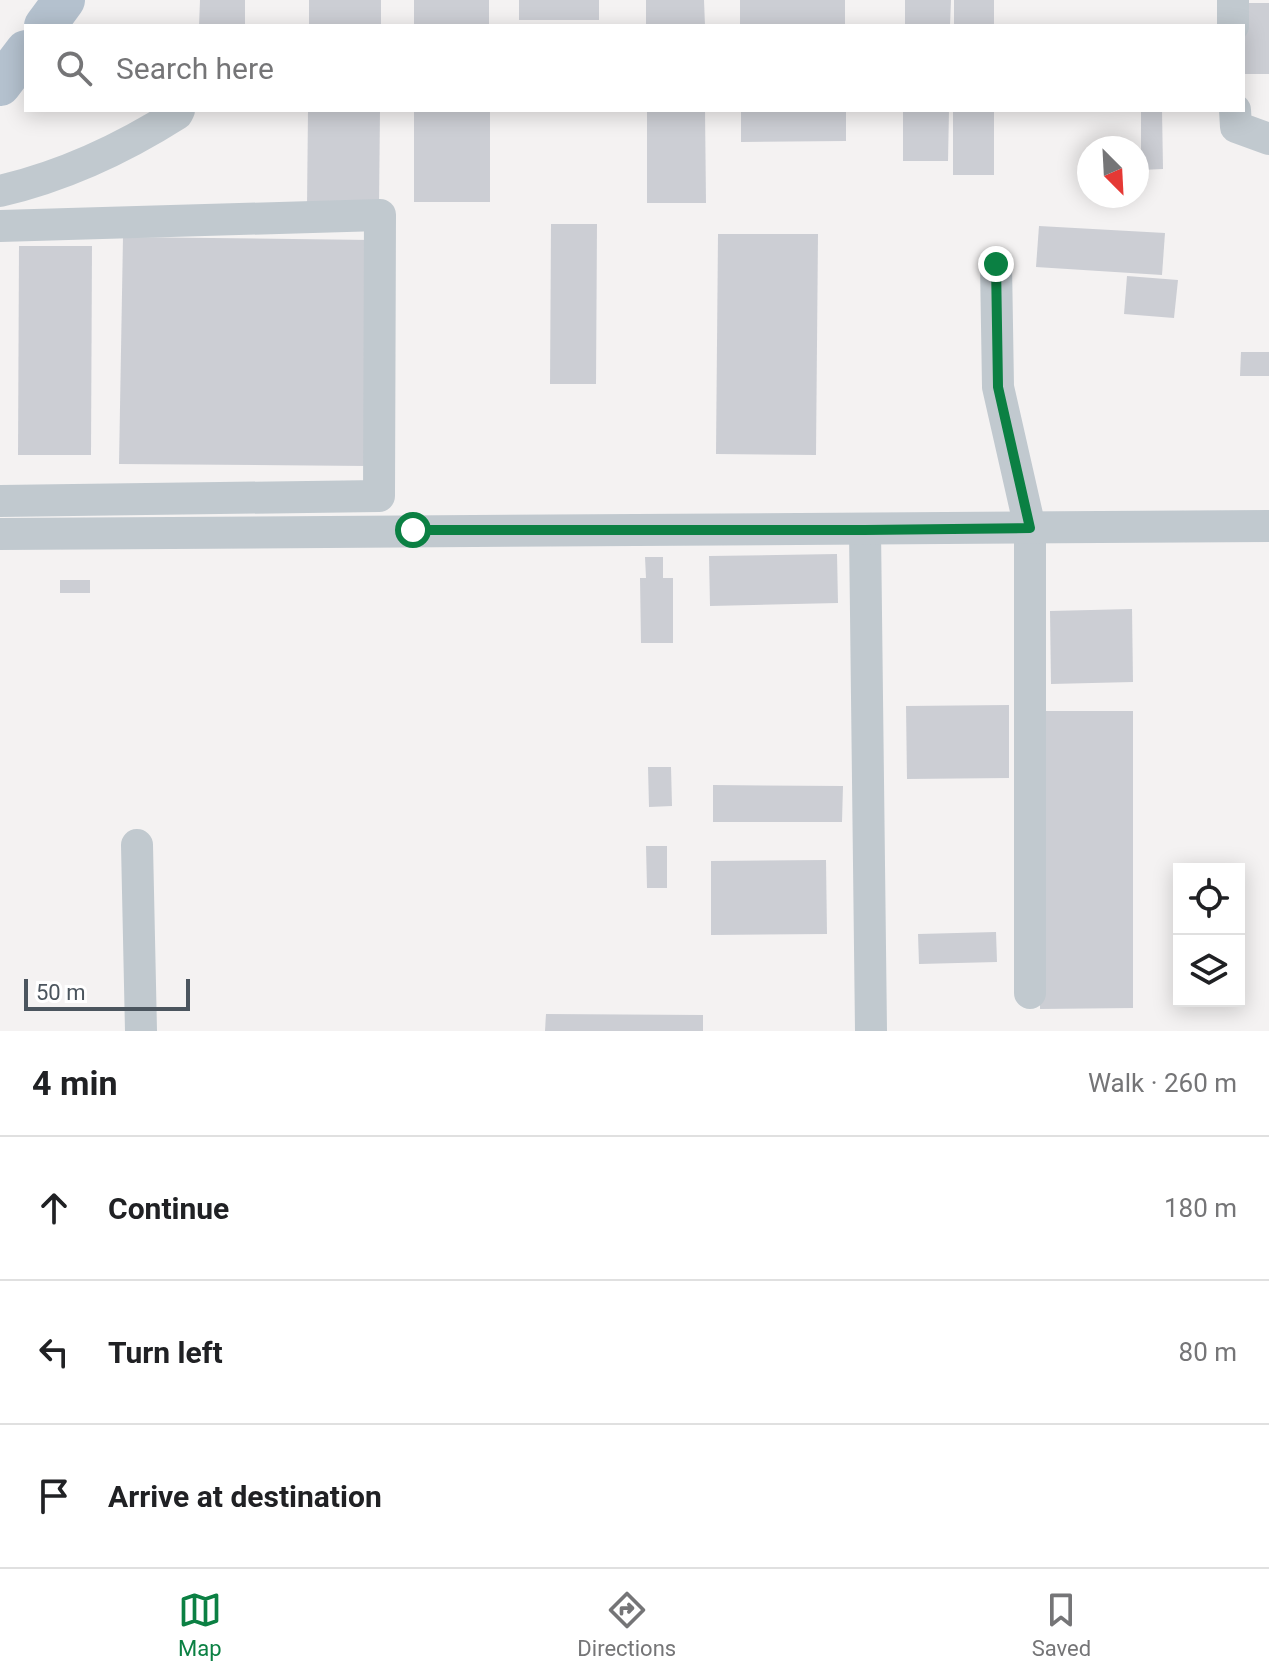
<!DOCTYPE html>
<meta charset="utf-8">
<style>
:root{--surface:#fff;--page:#f2f2f2;--text:#202124;--muted:#757577;--line:#e0e0e0;--accent:#0b8043}
body{margin:0;font-family:Roboto,sans-serif;background:var(--page);color:var(--text)}
.controls{position:absolute;right:24px;bottom:24px;display:grid;overflow:hidden;border-radius:0px;box-shadow:0 4px 20px #0003}
.controls button{width:72px;height:72px;display:grid;place-items:center;padding:0;border:0;border-bottom:2px solid var(--line);background:var(--surface);color:var(--text);font:40px sans-serif}
.compass{position:absolute;left:1077px;top:136px;width:72px;height:72px;border-radius:50%;background:var(--surface);box-shadow:0 4px 20px #0003;rotate:156deg}
.scale{position:absolute;left:24px;bottom:20px;width:166px;box-sizing:border-box;padding-left:8px;border:4px solid #4b555e;border-top:0;font-size:22px;line-height:28px;white-space:nowrap;color:#4b555e;-webkit-text-stroke:6px #fff;paint-order:stroke}
.stop{position:absolute;width:24px;height:24px;margin:-18px;border:6px solid #0b8043;border-radius:50%;background:#fff}
.stop.end{background:#0b8043;border-color:#fff;box-shadow:0 2px 8px #0008}
.list{margin:0;padding:0;list-style:none}
h2{display:flex;justify-content:space-between;align-items:center;height:104px;margin:0;padding:0 32px;font-size:34px}
h2 small{font-size:26px;font-weight:400;color:var(--muted)}
.list li{display:grid;grid-template-columns:52px 1fr auto;gap:24px;align-items:center;box-sizing:border-box;height:144px;padding:0 32px;border-top:2px solid var(--line)}
.list b{display:block;font-size:30px;white-space:nowrap}
.list em{font-size:26px;font-style:normal;color:var(--muted)}
.icon{flex:none;width:44px;height:44px;fill:none;stroke:currentColor;stroke-width:2;stroke-linecap:round;stroke-linejoin:round}
.map{position:relative;flex:none;width:1269px;height:1031px;overflow:hidden}
.search{position:absolute;background:var(--surface);box-shadow:0 4px 20px #0003;left:24px;right:24px;top:24px;height:88px;display:flex;align-items:center;gap:20px;box-sizing:border-box;padding:0 28px;border-radius:0px;color:var(--muted);font-size:30px}
.sheet{height:536px;background:var(--surface)}
nav{display:flex;justify-content:space-around;align-items:center;box-sizing:border-box;height:112px;border-top:2px solid var(--line);background:var(--surface);font-size:22px;color:var(--muted)}
nav a{display:grid;justify-items:center;gap:4px}
nav .on{color:var(--accent)}
.map>svg:first-child{display:block}
.building{fill:#ccced4}
.lines{fill:none;stroke-linecap:round;stroke-linejoin:round}
.minor{stroke:#c1c9cf;stroke-width:32}
.major{stroke:#b4c1ce;stroke-width:42}
.route{stroke:#0b8043;stroke-width:10}
</style>
<div class="map">
<svg width="1269" height="1031" viewBox="0 0 1269 1031">
<rect width="100%" height="100%" fill="#f4f2f2"/>
<g class="building">
<polygon points="200,0 245,0 245,26 199,26"/>
<rect x="309" y="0" width="72" height="26"/>
<rect x="414" y="0" width="75" height="26"/>
<rect x="519" y="0" width="80" height="20"/>
<polygon points="646,0 704,0 705,26 646,26"/>
<rect x="740" y="0" width="105" height="26"/>
<polygon points="905,0 951,0 950,26 905,26"/>
<rect x="954" y="0" width="40" height="26"/>
<polygon points="1245,3 1269,3 1269,74 1244,74"/>
<polygon points="308,110 380,110 379,206 307,206"/>
<rect x="414" y="110" width="76" height="92"/>
<polygon points="647,110 705,110 706,203 647,203"/>
<polygon points="741,110 846,110 846,141 741,142"/>
<polygon points="903,110 949,110 948,161 903,161"/>
<rect x="953" y="110" width="41" height="65"/>
<polygon points="1141,110 1162,110 1163,169 1141,170"/>
<polygon points="551,224 597,224 596,384 550,384"/>
<polygon points="1039,226 1165,233 1162,275 1036,267"/>
<polygon points="718,234 818,234 816,455 716,454"/>
<polygon points="123,237 372,240 368,466 119,464"/>
<polygon points="19,246 92,246 91,455 18,455"/>
<polygon points="1127,276 1178,280 1174,318 1124,314"/>
<polygon points="1241,352 1269,352 1269,376 1240,376"/>
<polygon points="837,554 838,603 710,606 709,556"/>
<polygon points="645,557 663,557 663,578 673,578 673,643 641,643 640,578 646,578"/>
<rect x="60" y="580" width="30" height="13"/>
<polygon points="1132,609 1133,682 1051,684 1050,611"/>
<polygon points="1009,705 1009,778 907,779 906,706"/>
<polygon points="1040,711 1133,711 1133,1008 1040,1009"/>
<polygon points="648,767 671,767 672,806 649,807"/>
<polygon points="713,785 843,786 842,822 713,822"/>
<polygon points="646,846 667,846 667,888 647,888"/>
<polygon points="826,860 827,934 711,935 711,861"/>
<polygon points="996,932 997,962 919,964 918,934"/>
<polygon points="546,1014 703,1015 703,1031 545,1031"/>
</g>
<g class="lines">
<g class="minor">
<polyline points="1233,0 1233,26"/>
<polyline points="1235,110 1236,127 1269,139"/>
<path d="M0,191C64,176 122,149 177,114L179,110"/>
<polyline points="0,226 380,215 379,496 0,501"/>
<polyline points="996,264 998,387 1030,528 1030,993"/>
<polyline points="865,530 871,1031"/>
<polyline points="0,534 1269,526"/>
<polyline points="137,845 141,1031"/>
</g>
<g class="major">
<polyline points="45,26 64,0"/>
<polyline points="0,85 26,51"/>
</g>
</g>
<g class="lines">
<polyline class="route" points="413,530 865,530 1030,528 998,387 996,264"/>
</g>
</svg>
<div class="controls">
<button><svg class="icon" aria-label="locate" viewBox="0 0 24 24"><circle cx="12" cy="12" r="6"/><path d="M12 2v4M12 18v4M2 12h4M18 12h4"/></svg></button>
<button><svg class="icon" aria-label="layers" viewBox="0 0 24 24"><path d="M12 4l9 5-9 5-9-5zM3 14l9 5 9-5"/></svg></button>
</div>
<svg class="compass" viewBox="-18 -18 36 36"><path d="M0-13l5 13h-10z" fill="#e53935"/><path d="M0 13l5-13h-10z" fill="#757577"/></svg>
<div class="scale">50 m</div>
<div class="stop" style="left:413px;top:530px"></div>
<div class="stop end" style="left:996px;top:264px"></div>
<div class="search"><svg class="icon" aria-label="search" viewBox="0 0 24 24"><circle cx="10" cy="10" r="6"/><path d="M15 15l6 6"/></svg>Search here</div>
</div>
<section class="sheet">
<h2>4 min<small>Walk · 260 m</small></h2>
<ul class="list">
<li><svg class="icon" aria-label="ahead" viewBox="0 0 24 24"><path d="M12 20V5M6 11l6-6 6 6"/></svg><div><b>Continue</b></div><em>180 m</em></li>
<li><svg class="icon" aria-label="left" viewBox="0 0 24 24"><path d="M17 20v-9H6M10 6l-5 5 5 5"/></svg><div><b>Turn left</b></div><em>80 m</em></li>
<li><svg class="icon" aria-label="arrive" viewBox="0 0 24 24"><path d="M6 21V4h12l-3 4 3 4H6"/></svg><div><b>Arrive at destination</b></div></li>
</ul>
</section>
<nav>
<a class="on"><svg class="icon" aria-label="map" viewBox="0 0 24 24"><path d="M3 6l6-2 6 2 6-2v14l-6 2-6-2-6 2zM9 4v14M15 6v14"/></svg>Map</a>
<a><svg class="icon" aria-label="directions" viewBox="0 0 24 24"><path d="M12 3l9 9-9 9-9-9zM9 14v-3h6M13 9l2 2-2 2"/></svg>Directions</a>
<a><svg class="icon" aria-label="saved" viewBox="0 0 24 24"><path d="M7 4h10v16l-5-4-5 4z"/></svg>Saved</a>
</nav>
